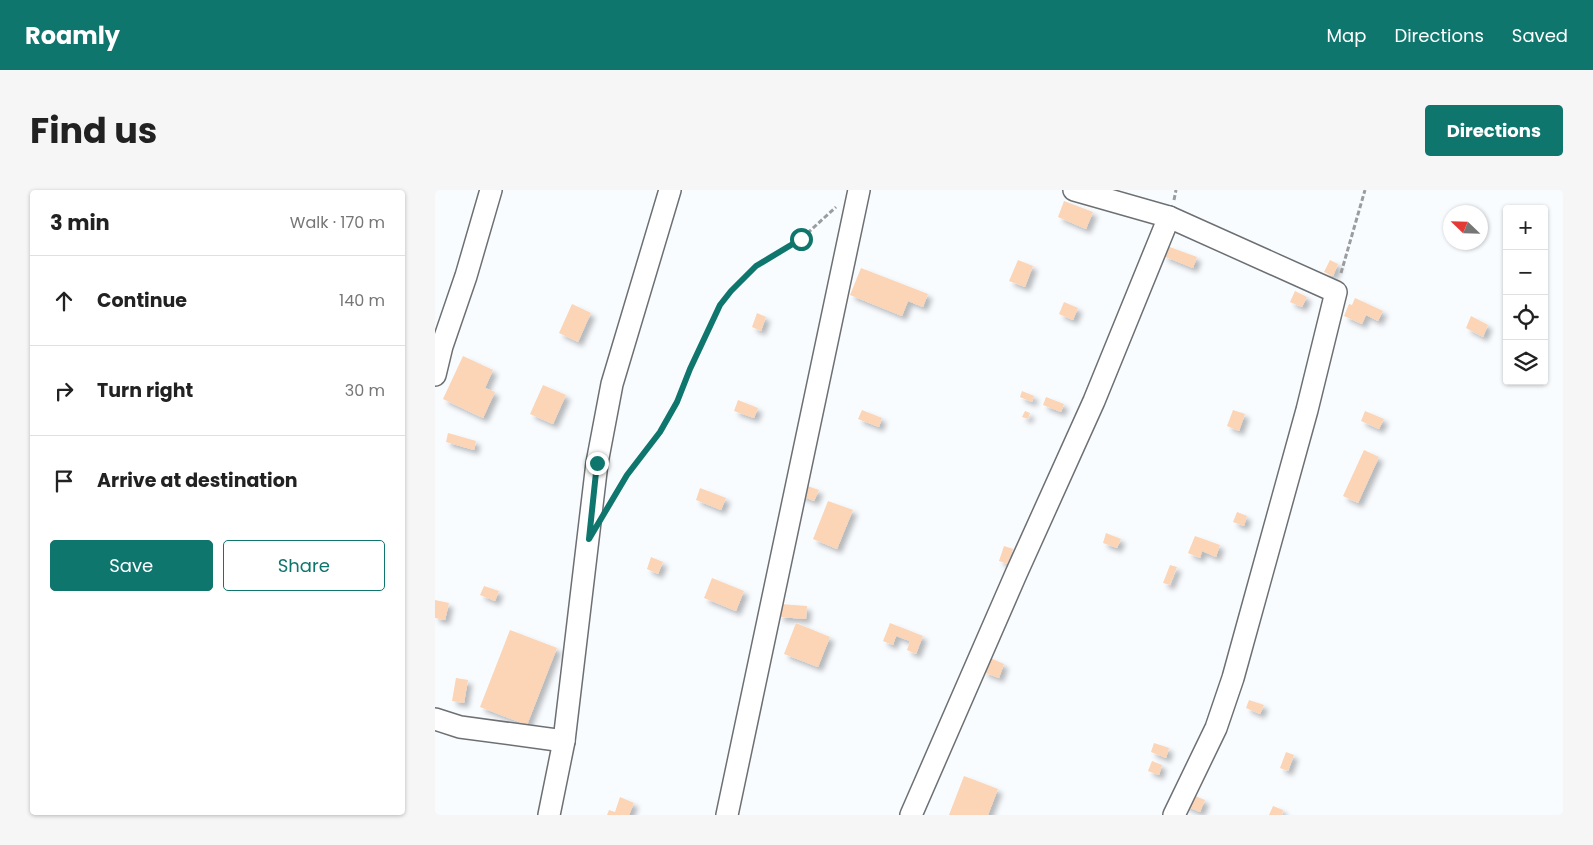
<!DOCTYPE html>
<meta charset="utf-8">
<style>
:root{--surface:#fff;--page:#f6f6f6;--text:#222;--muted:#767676;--line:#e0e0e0;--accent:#0f766e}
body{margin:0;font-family:Poppins,sans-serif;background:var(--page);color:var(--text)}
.controls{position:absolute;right:15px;top:15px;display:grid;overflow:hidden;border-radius:5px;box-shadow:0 1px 4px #0004}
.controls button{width:45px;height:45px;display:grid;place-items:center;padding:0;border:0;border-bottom:1px solid var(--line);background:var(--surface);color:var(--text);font:25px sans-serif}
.compass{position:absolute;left:1008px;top:15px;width:45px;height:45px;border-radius:50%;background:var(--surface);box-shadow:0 1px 4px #0004;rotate:293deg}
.stop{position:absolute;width:15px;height:15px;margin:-11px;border:4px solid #0f766e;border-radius:50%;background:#fff}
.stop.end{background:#0f766e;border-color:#fff;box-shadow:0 1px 5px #0008}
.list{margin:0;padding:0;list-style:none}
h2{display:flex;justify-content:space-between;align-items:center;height:65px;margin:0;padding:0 20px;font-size:21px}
h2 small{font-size:16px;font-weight:400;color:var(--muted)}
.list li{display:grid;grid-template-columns:32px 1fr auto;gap:15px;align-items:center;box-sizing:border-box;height:90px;padding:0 20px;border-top:1px solid var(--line)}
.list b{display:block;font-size:19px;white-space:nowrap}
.list em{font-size:16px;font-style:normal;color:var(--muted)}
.actions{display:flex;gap:10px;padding:15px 20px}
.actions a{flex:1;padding:11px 0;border:1px solid var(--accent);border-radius:5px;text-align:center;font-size:18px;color:var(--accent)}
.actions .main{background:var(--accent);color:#fff}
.icon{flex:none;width:28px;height:28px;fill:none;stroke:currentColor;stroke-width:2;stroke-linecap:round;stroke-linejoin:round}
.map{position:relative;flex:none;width:1128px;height:625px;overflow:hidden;border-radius:5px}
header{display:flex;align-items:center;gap:30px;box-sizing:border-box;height:70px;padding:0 25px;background:var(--accent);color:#fff}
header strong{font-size:24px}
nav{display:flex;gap:28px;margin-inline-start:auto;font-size:18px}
.intro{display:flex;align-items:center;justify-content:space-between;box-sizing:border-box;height:120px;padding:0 30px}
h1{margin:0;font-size:35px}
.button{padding:12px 22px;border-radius:5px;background:var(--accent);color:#fff;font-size:18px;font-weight:700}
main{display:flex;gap:30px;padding:0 30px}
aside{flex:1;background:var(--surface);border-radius:5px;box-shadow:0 1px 4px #0004}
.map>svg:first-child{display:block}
.building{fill:#fcd4b6;filter:url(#shadow)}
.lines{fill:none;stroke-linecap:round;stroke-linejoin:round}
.minor-casing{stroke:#6d7073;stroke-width:24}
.path{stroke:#9a9c9e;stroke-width:3;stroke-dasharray:5 2.5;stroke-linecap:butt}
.minor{stroke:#fff;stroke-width:21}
.route{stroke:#0f766e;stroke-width:6}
</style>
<header>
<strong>Roamly</strong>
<nav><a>Map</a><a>Directions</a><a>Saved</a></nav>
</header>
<div class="intro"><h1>Find us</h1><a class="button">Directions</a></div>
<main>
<aside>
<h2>3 min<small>Walk · 170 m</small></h2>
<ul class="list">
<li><svg class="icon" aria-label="ahead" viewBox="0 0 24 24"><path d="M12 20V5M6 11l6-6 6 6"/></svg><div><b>Continue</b></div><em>140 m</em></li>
<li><svg class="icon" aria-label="right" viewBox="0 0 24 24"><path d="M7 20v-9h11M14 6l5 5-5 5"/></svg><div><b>Turn right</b></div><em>30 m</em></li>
<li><svg class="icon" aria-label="arrive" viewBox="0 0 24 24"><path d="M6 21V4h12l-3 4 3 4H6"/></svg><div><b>Arrive at destination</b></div></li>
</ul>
<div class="actions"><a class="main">Save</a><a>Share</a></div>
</aside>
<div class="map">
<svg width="1128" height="625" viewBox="0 0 1128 625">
<defs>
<filter id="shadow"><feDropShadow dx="4.5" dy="4.5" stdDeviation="2.5" flood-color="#0004"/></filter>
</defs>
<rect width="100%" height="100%" fill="#f9fcff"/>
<g class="building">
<polygon points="629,11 658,22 651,39 623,27"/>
<polygon points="732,56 762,67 758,78 728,66"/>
<polygon points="583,70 598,76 590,97 574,91"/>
<polygon points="895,70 903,74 898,86 889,82"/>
<polygon points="426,78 493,104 488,117 473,111 467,126 415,105"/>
<polygon points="860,101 872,107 867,117 855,112"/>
<polygon points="920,108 948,121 943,131 931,125 927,134 909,126 914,114 917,115"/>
<polygon points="629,112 643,118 638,130 624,124"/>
<polygon points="137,114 156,123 143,152 124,143"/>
<polygon points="322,123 331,127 326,141 317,137"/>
<polygon points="1036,126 1053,135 1048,147 1031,138"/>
<polygon points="28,166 58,180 50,198 60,202 48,228 8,209"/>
<polygon points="108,195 131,205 118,234 95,224"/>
<polygon points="587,201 599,206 597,212 585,207"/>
<polygon points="611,207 629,214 626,222 608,215"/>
<polygon points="303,210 323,218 319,228 299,221"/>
<polygon points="427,220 447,228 444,237 423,229"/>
<polygon points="798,220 810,224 804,241 792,236"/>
<polygon points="590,221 595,223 593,229 587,227"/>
<polygon points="930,221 949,229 944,239 926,231"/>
<polygon points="13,243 41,251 39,260 11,252"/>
<polygon points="929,260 944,267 923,313 908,306"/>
<polygon points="366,294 384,300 379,311 362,304"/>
<polygon points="265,298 291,308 286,320 261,310"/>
<polygon points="393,311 418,320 402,359 378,349"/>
<polygon points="802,322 812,326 809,336 798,332"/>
<polygon points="671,343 686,349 682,358 668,353"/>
<polygon points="760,346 785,355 781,367 767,361 765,368 753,363"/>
<polygon points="569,356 578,359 573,374 564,371"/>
<polygon points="216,367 228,372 223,384 212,379"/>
<polygon points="735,375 742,377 735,395 728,393"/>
<polygon points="277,388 309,401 301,421 269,408"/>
<polygon points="49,396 64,401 60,411 45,405"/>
<polygon points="0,410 14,413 10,430 0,428"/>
<polygon points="345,414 372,416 371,429 344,427"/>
<polygon points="361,433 395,447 383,477 349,464"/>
<polygon points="455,433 488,446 481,464 472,460 475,451 461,446 458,455 448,451"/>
<polygon points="75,440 122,458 92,535 45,517"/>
<polygon points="553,467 569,474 564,488 548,482"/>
<polygon points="21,488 33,490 29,513 17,511"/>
<polygon points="814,510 829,515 825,524 811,518"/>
<polygon points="719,553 734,558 731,568 716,562"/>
<polygon points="851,562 859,565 853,581 845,578"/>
<polygon points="717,571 727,575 724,585 713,581"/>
<polygon points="529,586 563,599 553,625 514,625"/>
<polygon points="752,603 770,610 765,622 748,615"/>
<polygon points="185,607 199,613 194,625 172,625 174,620 180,622"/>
<polygon points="838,616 848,620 847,625 834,625"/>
</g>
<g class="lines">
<g class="minor-casing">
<g id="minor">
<polyline points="639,0 734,27 901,102 872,220 798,488 781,538 739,625"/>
<polyline points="0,185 7,156 31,86 56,0"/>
<polyline points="0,529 25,537 129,551 114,625"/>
<polyline points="129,551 162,273 177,194 235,0"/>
<polyline points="292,625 424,0"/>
<polyline points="476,625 581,384 659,211 734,27"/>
</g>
</g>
<g class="path">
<polyline points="739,10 741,0"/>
<polyline points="906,83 930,0"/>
<polyline points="177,309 192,285 225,243 242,212 255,179 285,115 296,101 321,76 366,49 401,17"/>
</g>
<use href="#minor" class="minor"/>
</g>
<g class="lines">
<polyline class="route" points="162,273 154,349 192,285 225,242 242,212 255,179 285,115 296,101 321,76 366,49"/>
</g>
</svg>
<div class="controls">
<button>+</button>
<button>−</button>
<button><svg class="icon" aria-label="locate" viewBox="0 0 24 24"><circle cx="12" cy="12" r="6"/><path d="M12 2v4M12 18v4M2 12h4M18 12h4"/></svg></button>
<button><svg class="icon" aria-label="layers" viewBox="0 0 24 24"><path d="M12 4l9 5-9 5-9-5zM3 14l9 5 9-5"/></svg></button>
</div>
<svg class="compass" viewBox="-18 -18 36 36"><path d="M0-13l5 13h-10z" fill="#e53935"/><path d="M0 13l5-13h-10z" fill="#767676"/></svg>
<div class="stop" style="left:366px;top:49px"></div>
<div class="stop end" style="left:162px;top:273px"></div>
</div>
</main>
